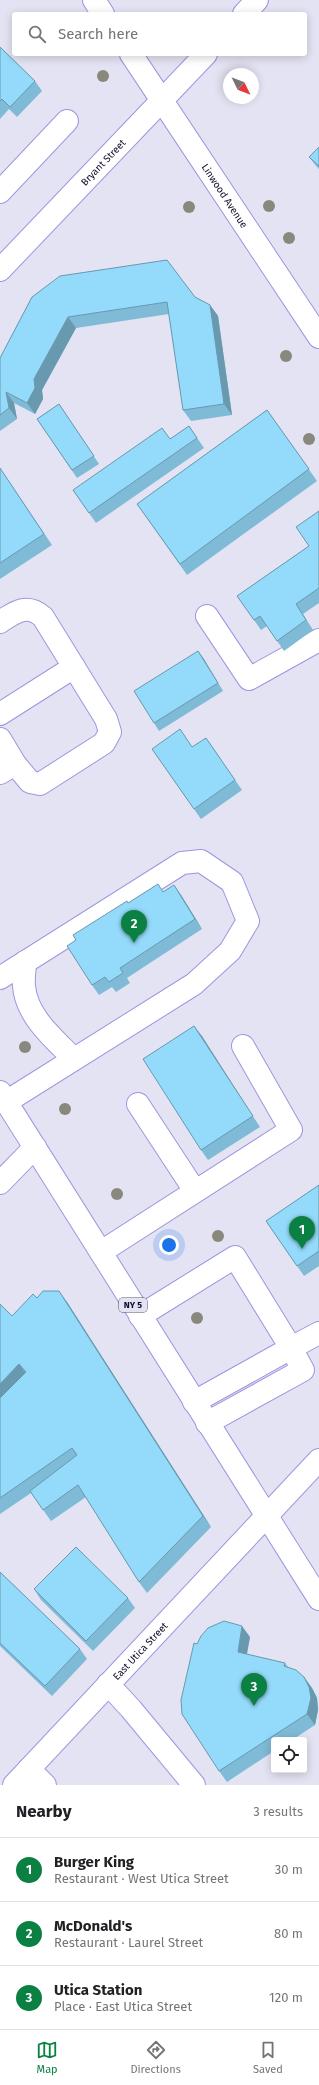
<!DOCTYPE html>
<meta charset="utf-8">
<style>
:root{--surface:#fff;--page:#f6f6f6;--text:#202124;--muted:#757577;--line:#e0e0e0;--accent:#0b8043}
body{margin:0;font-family:"Fira Sans",sans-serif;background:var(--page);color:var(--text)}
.controls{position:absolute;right:12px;bottom:12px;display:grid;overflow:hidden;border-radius:4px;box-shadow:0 2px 10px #0003}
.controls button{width:36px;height:36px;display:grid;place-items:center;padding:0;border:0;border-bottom:1px solid var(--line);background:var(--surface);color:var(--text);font:20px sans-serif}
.compass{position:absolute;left:223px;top:68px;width:36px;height:36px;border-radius:50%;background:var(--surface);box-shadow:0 2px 10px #0003;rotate:133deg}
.you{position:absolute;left:169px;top:1245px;width:14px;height:14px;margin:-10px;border:3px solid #fff;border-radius:50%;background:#1a73e8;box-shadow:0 0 0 6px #1a73e833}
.badge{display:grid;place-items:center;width:26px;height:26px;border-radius:50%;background:var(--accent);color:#fff;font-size:13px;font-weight:700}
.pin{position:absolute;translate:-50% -33px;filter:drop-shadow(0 1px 2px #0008)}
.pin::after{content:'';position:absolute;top:21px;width:14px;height:12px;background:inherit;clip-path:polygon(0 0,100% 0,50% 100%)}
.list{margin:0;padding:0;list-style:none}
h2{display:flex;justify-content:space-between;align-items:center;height:52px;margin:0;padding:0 16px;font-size:17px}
h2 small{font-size:13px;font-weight:400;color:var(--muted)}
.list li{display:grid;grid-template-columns:26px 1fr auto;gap:12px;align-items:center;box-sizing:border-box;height:64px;padding:0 16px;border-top:1px solid var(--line)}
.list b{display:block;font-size:15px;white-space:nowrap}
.list p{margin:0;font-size:13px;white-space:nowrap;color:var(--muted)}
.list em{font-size:13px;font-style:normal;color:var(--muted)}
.icon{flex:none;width:22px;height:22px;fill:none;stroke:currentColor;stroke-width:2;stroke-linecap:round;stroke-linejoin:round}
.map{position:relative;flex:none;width:319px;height:1785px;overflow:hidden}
.search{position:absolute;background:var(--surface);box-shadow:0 2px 10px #0003;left:12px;right:12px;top:12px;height:44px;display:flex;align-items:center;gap:10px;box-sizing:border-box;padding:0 14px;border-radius:4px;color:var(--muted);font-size:15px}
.sheet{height:244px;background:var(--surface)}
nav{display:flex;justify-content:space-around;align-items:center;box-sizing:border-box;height:56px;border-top:1px solid var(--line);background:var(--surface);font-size:11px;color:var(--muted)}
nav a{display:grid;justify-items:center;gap:2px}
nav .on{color:var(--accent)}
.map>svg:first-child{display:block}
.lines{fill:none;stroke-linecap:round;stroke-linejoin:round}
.minor-casing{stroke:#9d95e0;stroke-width:24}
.major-casing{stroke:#9d95e0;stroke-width:24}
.minor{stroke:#fff;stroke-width:22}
.major{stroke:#fff;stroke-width:22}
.tree{fill:#89887c}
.wall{fill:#7fbbd7}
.shaded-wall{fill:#6899af}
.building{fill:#94dafa;stroke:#6899af}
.labels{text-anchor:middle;stroke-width:4;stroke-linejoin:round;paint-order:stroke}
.shield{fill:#e4e3f3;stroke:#4f4b64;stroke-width:1}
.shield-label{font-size:9px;font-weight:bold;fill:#0f0a26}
.street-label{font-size:10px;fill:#0f0a26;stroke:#e4e3f3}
</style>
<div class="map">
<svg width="319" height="1785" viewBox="0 0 319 1785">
<rect width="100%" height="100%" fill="#e4e3f3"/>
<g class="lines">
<g class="minor-casing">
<g id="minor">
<polyline points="94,0 103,14"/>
<polyline points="244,14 257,0"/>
<path id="s1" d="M131,54L319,337"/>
<polyline points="0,192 67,121"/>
<path id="s2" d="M0,270L206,54"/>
<polyline points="207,616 249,679 319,640"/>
<path d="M0,622C15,612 27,603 43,617L106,719L110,732L104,743L40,784L30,782L15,764L0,773"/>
<polyline points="0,714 74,667"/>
<polyline points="0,739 15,764"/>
<path d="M25,962C25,970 23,978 24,986C26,1016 55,1040 74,1059"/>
<polyline points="0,978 182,863 201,861 232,882 248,921 230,951 194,984 6,1102"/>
<polyline points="138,1104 195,1191"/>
<polyline points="0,1183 35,1147"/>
<polyline points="101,1252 291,1130 243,1046"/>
<polyline points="140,1316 235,1257 291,1348 194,1402"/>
<polyline points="207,1423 303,1370 291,1348 319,1333"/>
<polyline points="108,1684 131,1709 194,1785"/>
<polyline points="29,1769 45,1785"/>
<path id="s3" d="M14,1785L319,1460"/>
</g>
</g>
<g class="major-casing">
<polyline id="major" points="0,1092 319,1599"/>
</g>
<use href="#minor" class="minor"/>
<use href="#major" class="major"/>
</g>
<g class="tree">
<circle cx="103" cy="76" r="6"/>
<circle cx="269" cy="206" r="6"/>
<circle cx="189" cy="207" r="6"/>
<circle cx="289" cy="238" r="6"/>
<circle cx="286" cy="356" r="6"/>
<circle cx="309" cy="439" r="6"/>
<circle cx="25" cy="1047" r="6"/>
<circle cx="65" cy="1109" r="6"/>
<circle cx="117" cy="1194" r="6"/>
<circle cx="218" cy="1236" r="6"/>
<circle cx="197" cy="1318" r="6"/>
</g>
<g class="wall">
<polygon points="0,47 35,81 42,91 17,117 9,109 0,119"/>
<polygon points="319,147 319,169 317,167 309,157"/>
<polygon points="32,297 195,297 210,305 218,316 232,415 191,421 183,410 169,314 76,328 42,390 43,399 35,414 14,403 17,419 0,431 0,358"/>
<polygon points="59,404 99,464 77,478 37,419"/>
<polygon points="267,410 317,481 187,575 137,504"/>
<polygon points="189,426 204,448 96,523 73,490 170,439"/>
<polygon points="0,468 52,545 0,579"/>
<polygon points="319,511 319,603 303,614 313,630 284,651 267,626 261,630 237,596 309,546"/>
<polygon points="198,651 223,691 159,731 154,723"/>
<polygon points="206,738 242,790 201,819 152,749 193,747"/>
<polygon points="163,892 181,895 202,929 127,978 130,983 116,992 112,987 99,995 92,985 128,903"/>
<polygon points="194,1026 260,1127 208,1160 201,1150"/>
<polygon points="319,1185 319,1266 304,1276 266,1221"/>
<polygon points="37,1298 67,1302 211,1527 147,1593 139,1582 86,1497 51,1521 31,1493 0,1514 0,1304 12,1316"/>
<polygon points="0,1572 80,1649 87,1659 52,1696 0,1646"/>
<polygon points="34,1589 128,1598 135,1608 93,1651 41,1600"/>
<polygon points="250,1637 247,1654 285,1663 288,1667 304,1677 312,1688 317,1698 318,1710 315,1725 292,1740 274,1740 274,1751 227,1782 219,1771 197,1644"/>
</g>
<g class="shaded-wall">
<polygon points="210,305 218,316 232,415 224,404"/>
<polygon points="68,317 76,328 42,390 43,399 35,414 27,403 34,379"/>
<polygon points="6,392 14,403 17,419 9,408"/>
<polygon points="198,651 204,659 223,691"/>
<polygon points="174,885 181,895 202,929 195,919"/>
<polygon points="194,1026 202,1036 260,1127 253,1116"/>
<polygon points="59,1291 67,1302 211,1527 203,1516"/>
<polygon points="19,1364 27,1375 0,1403 0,1384"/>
<polygon points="242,1626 250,1637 245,1663 238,1652"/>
<polygon points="304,1677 312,1688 317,1698 318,1710 315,1725 307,1714"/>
</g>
<g class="building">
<polygon points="0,47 35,81 10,107 2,99 0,101"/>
<polygon points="319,147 319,166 309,157"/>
<polygon points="167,260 195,297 210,305 224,404 183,410 167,302 68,317 34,379 35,388 27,403 6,392 9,408 0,415 0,358 32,297 60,276"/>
<polygon points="59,404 94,456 72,470 37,419"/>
<polygon points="267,410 309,469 180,564 137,504"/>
<polygon points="189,426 197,438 89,513 73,490 162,428 170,439"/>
<polygon points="0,468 44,534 0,563"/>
<polygon points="319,511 319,588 296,604 306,620 277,641 260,616 254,620 237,596 309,546 296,527"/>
<polygon points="198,651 218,683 154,723 134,691"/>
<polygon points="180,729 192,747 206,738 235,780 194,809 152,749"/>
<polygon points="158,884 163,892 174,885 195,919 120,968 123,973 109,982 105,977 92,985 67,946 76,940 73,935 127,901 128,903"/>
<polygon points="194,1026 253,1116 201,1150 143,1059"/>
<polygon points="319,1185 319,1251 297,1266 266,1221"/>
<polygon points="43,1291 59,1291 203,1516 139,1582 78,1485 43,1510 30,1491 77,1455 72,1448 0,1498 0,1398 26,1372 19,1364 0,1384 0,1304 12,1316 33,1294 37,1298"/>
<polygon points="76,1547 128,1598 86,1641 34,1589"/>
<polygon points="0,1572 80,1649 45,1686 0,1643"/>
<polygon points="224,1621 242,1626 238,1652 285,1663 284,1666 296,1670 304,1677 309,1687 311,1698 307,1714 219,1771 182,1714 181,1700 194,1643 197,1644 201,1636 208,1628"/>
</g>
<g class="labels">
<rect class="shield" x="119" y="1298" width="28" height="14" rx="3"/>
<g class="shield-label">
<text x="133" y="1308">NY 5</text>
</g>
<g class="street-label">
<text dy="4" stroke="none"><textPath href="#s2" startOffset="149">Bryant Street</textPath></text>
<text dy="4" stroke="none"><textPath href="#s1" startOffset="170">Linwood Avenue</textPath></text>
<text dy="4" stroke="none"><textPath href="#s3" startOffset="184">East Utica Street</textPath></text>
</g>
</g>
</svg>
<div class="controls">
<button><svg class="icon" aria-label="locate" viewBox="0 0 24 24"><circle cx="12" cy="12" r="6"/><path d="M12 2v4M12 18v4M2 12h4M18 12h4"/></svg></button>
</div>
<svg class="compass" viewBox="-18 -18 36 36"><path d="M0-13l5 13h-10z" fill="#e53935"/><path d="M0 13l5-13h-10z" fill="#757577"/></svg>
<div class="you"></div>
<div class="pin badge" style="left:302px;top:1249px">1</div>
<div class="pin badge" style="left:134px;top:943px">2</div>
<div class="pin badge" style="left:254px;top:1706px">3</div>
<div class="search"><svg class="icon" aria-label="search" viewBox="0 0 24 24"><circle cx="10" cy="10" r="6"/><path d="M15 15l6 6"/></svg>Search here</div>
</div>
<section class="sheet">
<h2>Nearby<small>3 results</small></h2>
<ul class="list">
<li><span class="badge">1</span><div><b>Burger King</b><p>Restaurant · West Utica Street</p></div><em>30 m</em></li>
<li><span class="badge">2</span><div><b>McDonald's</b><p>Restaurant · Laurel Street</p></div><em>80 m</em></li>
<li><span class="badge">3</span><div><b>Utica Station</b><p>Place · East Utica Street</p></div><em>120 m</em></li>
</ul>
</section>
<nav>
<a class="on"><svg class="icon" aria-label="map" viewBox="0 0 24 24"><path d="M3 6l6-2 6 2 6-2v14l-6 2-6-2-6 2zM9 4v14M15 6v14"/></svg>Map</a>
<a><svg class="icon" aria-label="directions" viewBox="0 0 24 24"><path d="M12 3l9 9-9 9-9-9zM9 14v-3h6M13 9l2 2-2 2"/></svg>Directions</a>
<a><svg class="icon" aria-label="saved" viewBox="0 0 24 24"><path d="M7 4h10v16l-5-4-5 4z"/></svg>Saved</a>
</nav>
